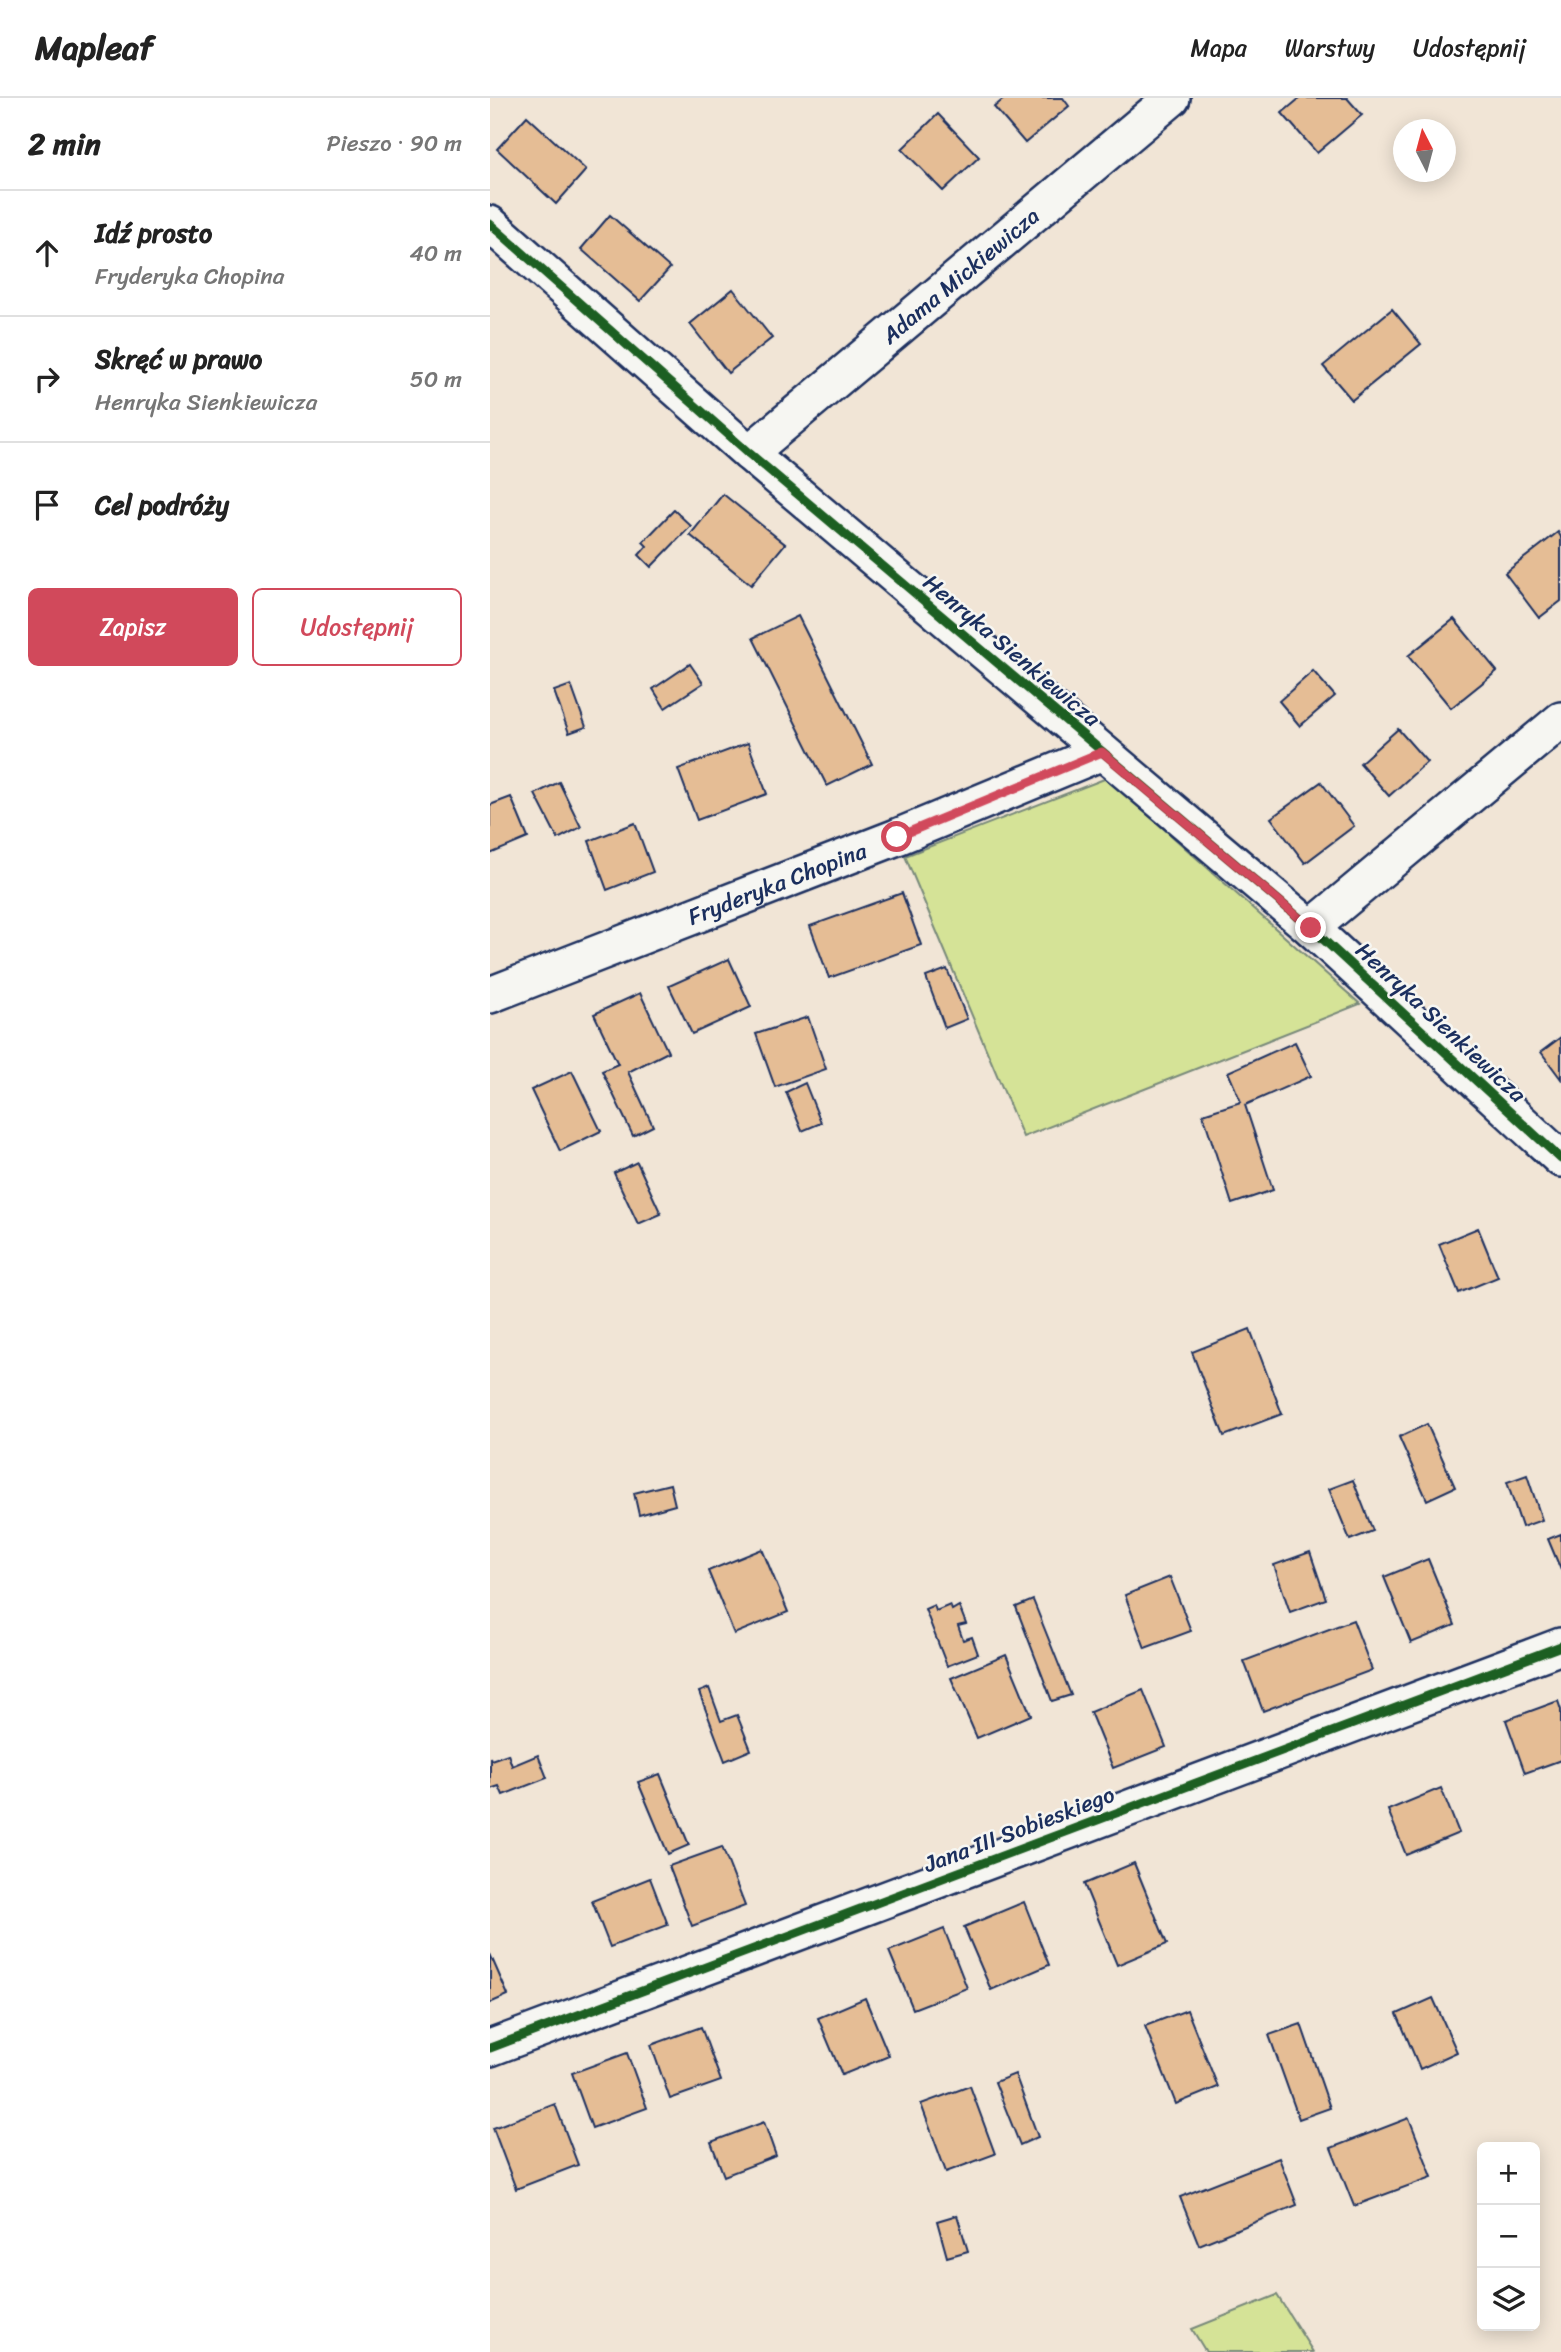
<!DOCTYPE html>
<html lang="pl">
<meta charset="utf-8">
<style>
:root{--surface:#fff;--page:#f2f2f2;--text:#222;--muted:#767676;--line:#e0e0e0;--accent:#d1495b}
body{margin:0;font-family:Sriracha,sans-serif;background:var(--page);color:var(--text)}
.controls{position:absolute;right:21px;bottom:21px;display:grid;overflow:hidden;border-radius:10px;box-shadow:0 4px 18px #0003}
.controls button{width:63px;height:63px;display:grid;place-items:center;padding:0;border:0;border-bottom:2px solid var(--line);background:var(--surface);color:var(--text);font:35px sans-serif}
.compass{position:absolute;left:903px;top:21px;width:63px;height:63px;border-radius:50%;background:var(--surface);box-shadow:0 4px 18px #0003;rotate:354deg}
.stop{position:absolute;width:21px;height:21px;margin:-16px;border:5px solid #d1495b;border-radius:50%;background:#fff}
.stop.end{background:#d1495b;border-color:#fff;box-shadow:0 2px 7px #0008}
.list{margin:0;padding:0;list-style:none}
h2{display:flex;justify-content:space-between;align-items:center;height:91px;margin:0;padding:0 28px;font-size:30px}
h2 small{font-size:23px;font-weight:400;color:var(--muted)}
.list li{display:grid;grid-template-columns:46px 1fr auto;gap:21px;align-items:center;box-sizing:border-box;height:126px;padding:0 28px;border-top:2px solid var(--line)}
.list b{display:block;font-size:26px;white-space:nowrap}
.list p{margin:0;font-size:23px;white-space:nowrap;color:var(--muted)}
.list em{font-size:23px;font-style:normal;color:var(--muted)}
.actions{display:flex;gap:14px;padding:21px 28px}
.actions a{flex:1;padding:16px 0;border:2px solid var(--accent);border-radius:10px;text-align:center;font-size:24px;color:var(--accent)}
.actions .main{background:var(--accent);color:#fff}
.icon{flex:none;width:38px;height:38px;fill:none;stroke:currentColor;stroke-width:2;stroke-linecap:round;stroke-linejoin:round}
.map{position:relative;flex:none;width:1071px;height:2254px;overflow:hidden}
header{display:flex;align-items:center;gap:42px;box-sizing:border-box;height:98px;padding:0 35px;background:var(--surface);border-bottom:2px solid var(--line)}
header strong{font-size:33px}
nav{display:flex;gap:38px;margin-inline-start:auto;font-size:24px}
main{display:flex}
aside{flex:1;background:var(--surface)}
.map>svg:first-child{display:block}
.green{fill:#d5e397;stroke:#78897a;stroke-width:2}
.building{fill:#e5bd95;stroke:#1b2f5e;stroke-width:2}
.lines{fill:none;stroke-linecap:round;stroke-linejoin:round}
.minor-casing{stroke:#1b2f5e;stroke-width:40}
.minor{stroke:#f6f6f2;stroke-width:35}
.cycleway-casing{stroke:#f6f6f2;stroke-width:13}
.cycleway{stroke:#1b5e20;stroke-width:9}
.route{stroke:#d1495b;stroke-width:9}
.labels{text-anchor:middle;stroke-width:5;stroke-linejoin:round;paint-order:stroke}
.street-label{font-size:23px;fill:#1b2f5e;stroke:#f6f6f2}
</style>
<header>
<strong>Mapleaf</strong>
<nav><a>Mapa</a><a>Warstwy</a><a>Udostępnij</a></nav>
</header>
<main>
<aside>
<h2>2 min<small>Pieszo · 90 m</small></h2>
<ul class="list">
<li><svg class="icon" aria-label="ahead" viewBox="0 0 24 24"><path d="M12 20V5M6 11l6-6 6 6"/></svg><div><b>Idź prosto</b><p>Fryderyka Chopina</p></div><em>40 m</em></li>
<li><svg class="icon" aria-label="right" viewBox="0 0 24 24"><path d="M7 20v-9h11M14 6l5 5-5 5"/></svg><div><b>Skręć w prawo</b><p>Henryka Sienkiewicza</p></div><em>50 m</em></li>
<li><svg class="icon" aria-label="arrive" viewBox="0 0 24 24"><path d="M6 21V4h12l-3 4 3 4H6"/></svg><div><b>Cel podróży</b></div></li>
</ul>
<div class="actions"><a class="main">Zapisz</a><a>Udostępnij</a></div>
</aside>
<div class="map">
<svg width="1071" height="2254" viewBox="0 0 1071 2254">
<rect width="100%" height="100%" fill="#f1e5d6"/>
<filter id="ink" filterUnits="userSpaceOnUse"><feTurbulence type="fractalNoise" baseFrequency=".0143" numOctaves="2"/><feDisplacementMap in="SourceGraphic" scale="14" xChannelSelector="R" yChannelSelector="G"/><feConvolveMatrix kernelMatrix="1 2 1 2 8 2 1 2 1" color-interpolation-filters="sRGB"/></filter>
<g filter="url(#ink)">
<g class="green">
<polygon points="617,680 870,906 533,1039 415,758"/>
<polygon points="787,2197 823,2254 716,2254 702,2231"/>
</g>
<g class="building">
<polygon points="515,0 573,0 579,8 535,45 504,9"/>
<polygon points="810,0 857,0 872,17 827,55 792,15"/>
<polygon points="448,16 489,59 453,93 412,51"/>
<polygon points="37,18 96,72 66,106 7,51"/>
<polygon points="120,117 180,170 150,203 91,151"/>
<polygon points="243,191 282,240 238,275 200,226"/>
<polygon points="902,211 931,246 862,302 833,268"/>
<polygon points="233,396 295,446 261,487 200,437"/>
<polygon points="184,412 201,428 161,469 149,457 157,448 153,444"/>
<polygon points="1068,434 1071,439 1071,503 1049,520 1015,475"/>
<polygon points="308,518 382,666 337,688 263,540"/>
<polygon points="964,521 1007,573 961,610 918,558"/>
<polygon points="200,566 213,585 175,610 163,591"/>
<polygon points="823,573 845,598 810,628 789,603"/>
<polygon points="81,587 96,629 79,635 64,593"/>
<polygon points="908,631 937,664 899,698 870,665"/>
<polygon points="258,645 277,696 207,722 188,671"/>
<polygon points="69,684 91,729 68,741 45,696"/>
<polygon points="831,684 864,728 815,765 781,720"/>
<polygon points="21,699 38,740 0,756 0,707"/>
<polygon points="145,725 163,774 117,792 99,743"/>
<polygon points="412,795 431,847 339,880 320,828"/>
<polygon points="239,861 261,909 202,936 179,888"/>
<polygon points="457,871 477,921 455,930 436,879"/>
<polygon points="150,895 178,954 138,974 163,1028 143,1038 112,973 128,966 104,916"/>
<polygon points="318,919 336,971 285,989 266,936"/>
<polygon points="1071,939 1071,981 1051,954"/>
<polygon points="805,944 821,978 755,1007 783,1092 742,1106 713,1016 751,1004 738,974"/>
<polygon points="82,973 111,1033 70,1053 41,992"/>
<polygon points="315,985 331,1025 312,1033 296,994"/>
<polygon points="147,1064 171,1116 148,1126 124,1075"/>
<polygon points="988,1130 1008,1179 969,1195 949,1146"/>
<polygon points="760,1231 792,1316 734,1338 702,1254"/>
<polygon points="937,1326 965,1389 937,1402 909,1339"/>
<polygon points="1037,1377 1052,1422 1032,1429 1017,1384"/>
<polygon points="863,1382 883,1433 860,1442 839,1391"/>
<polygon points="180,1386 185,1407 149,1417 144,1395"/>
<polygon points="1071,1436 1071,1472 1058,1441"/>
<polygon points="272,1451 298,1514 244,1536 218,1473"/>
<polygon points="820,1454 836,1501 800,1514 784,1467"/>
<polygon points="938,1461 965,1527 921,1545 894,1479"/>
<polygon points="680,1479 701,1533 655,1550 635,1497"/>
<polygon points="543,1502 581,1597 562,1603 526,1509"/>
<polygon points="444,1507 446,1513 460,1507 462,1512 469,1508 476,1526 468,1528 473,1542 482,1539 488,1556 457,1568 435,1511"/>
<polygon points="863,1522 882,1572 773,1613 754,1563"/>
<polygon points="516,1557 541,1617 487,1640 461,1580"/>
<polygon points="219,1590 231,1623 247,1617 261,1652 235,1663 209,1594"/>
<polygon points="653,1592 676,1649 623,1670 600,1614"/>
<polygon points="1068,1603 1071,1612 1071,1662 1035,1675 1016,1622"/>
<polygon points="18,1656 22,1668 48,1657 57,1680 13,1697 9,1688 0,1691 0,1659 1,1662"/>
<polygon points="170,1676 199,1747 178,1756 148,1684"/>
<polygon points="951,1690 969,1735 916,1757 898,1712"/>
<polygon points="232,1749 255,1808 202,1828 179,1768"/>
<polygon points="644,1765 677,1846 627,1867 594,1786"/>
<polygon points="160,1780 178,1827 120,1849 102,1803"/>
<polygon points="534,1804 559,1867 501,1892 474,1829"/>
<polygon points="454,1831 477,1890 423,1911 399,1853"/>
<polygon points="0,1856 18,1897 0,1905"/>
<polygon points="375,1900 399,1958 352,1977 328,1920"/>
<polygon points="943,1900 967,1954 930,1971 907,1916"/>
<polygon points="697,1912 728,1989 686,2006 655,1928"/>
<polygon points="811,1926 840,2010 809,2021 779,1937"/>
<polygon points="211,1929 231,1983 180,2001 161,1947"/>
<polygon points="137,1955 157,2010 102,2030 82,1975"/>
<polygon points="525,1976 548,2039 530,2047 505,1984"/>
<polygon points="480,1988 505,2056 456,2074 431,2006"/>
<polygon points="65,2006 88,2067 26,2091 3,2030"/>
<polygon points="919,2020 942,2079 864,2108 841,2050"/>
<polygon points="274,2024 286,2058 234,2078 221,2044"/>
<polygon points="789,2060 807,2107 709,2147 690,2099"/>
<polygon points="467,2117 478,2153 457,2159 447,2123"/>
</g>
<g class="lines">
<g class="minor-casing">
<g id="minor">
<polyline points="0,126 259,355 821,830 1071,1061"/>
<path id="s1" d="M259,355L682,0"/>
<polyline points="821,830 1071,622"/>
<path id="s2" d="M0,897L407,739L612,654"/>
<polyline points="0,1950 1071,1548"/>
</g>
</g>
<use href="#minor" class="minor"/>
<g class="cycleway-casing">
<g id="cycleway">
<polyline points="0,126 259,355 821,830 1071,1061"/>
<polyline points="0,1950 1071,1548"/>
</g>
</g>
<use href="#cycleway" class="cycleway"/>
</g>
</g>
<g class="lines" filter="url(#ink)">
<polyline class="route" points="407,739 612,654 821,830"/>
</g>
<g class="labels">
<g class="street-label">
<text dy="8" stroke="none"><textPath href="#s1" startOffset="276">Adama Mickiewicza</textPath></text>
<text transform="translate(522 552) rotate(40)" y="8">Henryka Sienkiewicza</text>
<text dy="8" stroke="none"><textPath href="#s2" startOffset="308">Fryderyka Chopina</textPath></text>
<text transform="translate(951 924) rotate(43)" y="8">Henryka Sienkiewicza</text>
<text transform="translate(529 1731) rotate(-21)" y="8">Jana III Sobieskiego</text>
</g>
</g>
</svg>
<div class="controls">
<button>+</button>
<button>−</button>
<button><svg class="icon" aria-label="layers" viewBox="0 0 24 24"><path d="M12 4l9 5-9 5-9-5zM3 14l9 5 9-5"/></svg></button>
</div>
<svg class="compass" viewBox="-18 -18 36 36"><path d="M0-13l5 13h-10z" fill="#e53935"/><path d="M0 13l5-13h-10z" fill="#767676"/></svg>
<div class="stop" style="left:407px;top:739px"></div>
<div class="stop end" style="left:821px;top:830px"></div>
</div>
</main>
